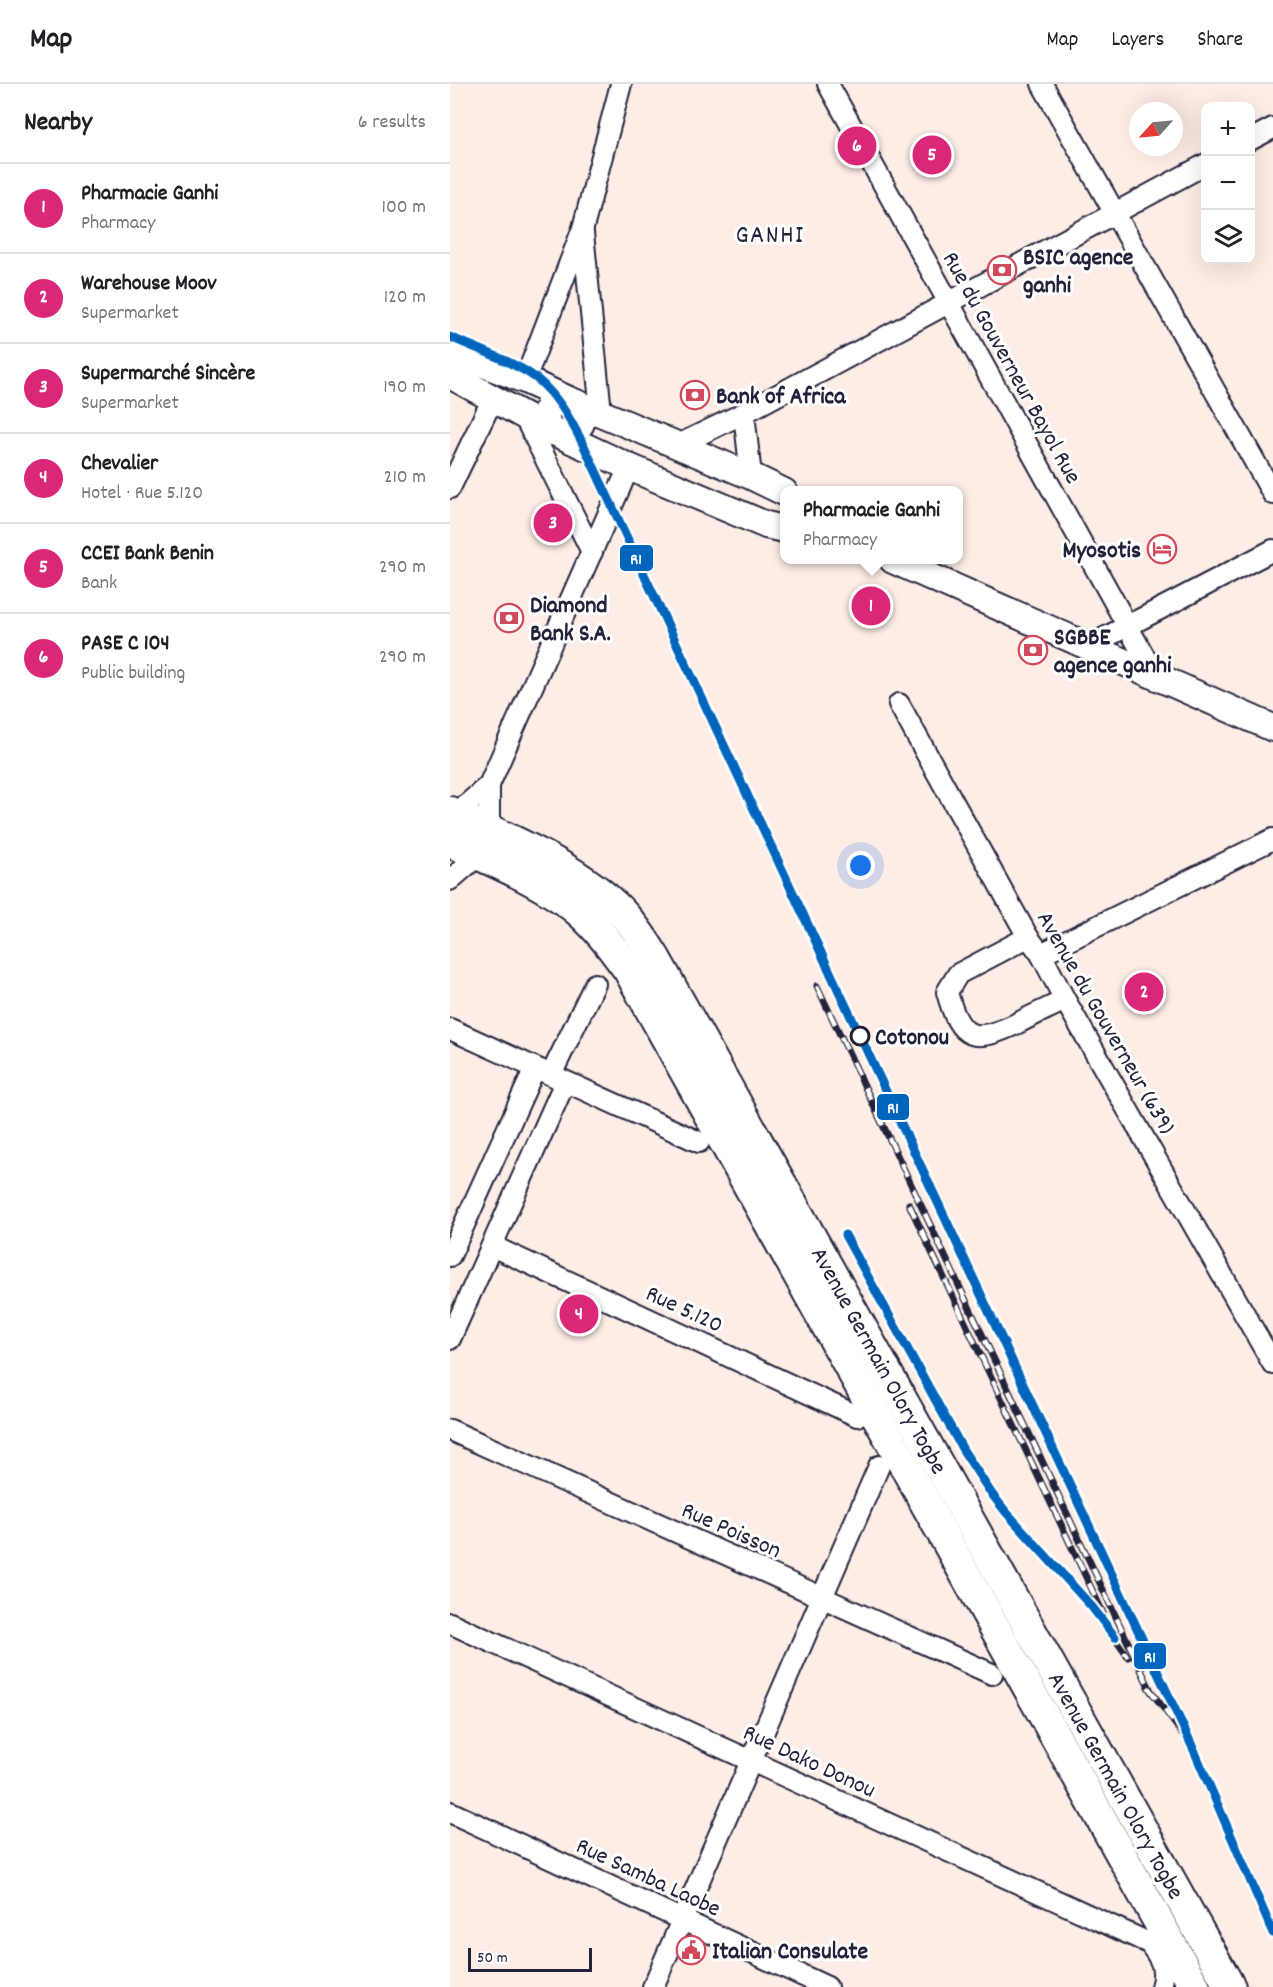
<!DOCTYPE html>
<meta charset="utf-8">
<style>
:root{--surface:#fff;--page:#f6f6f6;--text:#202124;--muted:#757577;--line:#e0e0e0;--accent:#db2777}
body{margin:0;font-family:Dekko,sans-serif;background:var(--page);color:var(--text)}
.controls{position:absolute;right:18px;top:18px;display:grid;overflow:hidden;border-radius:12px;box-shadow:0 6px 24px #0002}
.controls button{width:54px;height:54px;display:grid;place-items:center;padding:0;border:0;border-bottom:2px solid var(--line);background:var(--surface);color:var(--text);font:30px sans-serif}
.compass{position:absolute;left:679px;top:18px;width:54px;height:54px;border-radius:50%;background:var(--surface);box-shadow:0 6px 24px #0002;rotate:243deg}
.scale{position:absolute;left:18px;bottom:15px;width:124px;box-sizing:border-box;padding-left:6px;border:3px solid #22223b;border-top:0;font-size:16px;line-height:21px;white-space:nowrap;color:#22223b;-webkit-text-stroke:4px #fff;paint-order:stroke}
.you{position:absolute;left:411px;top:782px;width:21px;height:21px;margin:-15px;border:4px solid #fff;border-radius:50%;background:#1a73e8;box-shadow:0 0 0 9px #1a73e833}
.badge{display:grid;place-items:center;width:39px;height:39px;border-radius:50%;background:var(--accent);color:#fff;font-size:20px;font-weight:700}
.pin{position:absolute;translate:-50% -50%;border:3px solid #fff;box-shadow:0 2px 6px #0006}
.popup{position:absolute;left:330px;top:402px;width:183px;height:78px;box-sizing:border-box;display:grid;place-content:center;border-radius:12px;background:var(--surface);filter:drop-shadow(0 2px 4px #0005);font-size:20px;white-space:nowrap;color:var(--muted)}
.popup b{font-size:22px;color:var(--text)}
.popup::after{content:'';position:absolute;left:50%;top:100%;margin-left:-12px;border:12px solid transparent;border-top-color:var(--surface)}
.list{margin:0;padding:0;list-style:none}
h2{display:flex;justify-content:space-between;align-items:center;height:78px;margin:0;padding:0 24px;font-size:26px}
h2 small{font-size:20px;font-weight:400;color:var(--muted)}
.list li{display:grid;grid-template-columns:39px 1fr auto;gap:18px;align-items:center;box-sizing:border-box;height:90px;padding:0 24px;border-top:2px solid var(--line)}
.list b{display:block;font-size:22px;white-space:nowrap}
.list p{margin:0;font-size:20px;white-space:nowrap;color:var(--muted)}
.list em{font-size:20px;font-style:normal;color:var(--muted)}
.icon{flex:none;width:33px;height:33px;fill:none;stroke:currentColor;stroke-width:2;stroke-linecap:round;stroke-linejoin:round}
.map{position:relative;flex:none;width:823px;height:1903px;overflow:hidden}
header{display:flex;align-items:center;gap:36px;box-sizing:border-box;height:84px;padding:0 30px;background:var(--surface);border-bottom:2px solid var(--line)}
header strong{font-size:28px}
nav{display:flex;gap:33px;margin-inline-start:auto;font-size:21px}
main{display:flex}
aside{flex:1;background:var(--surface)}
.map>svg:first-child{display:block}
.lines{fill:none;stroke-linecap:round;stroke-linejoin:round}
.minor-casing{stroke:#22223b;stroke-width:24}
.major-casing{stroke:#22223b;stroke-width:30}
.highway-casing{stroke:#22223b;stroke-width:34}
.minor{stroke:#fff;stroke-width:20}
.major{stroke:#fff;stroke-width:26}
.highway{stroke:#fff;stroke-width:30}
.rail-casing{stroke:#22223b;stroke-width:7}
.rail{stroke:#fff;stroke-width:4.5;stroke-dasharray:14;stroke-linecap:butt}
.rail-1-casing{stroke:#fff;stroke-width:14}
.rail-1{stroke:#0065bd;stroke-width:9}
.stop-dot{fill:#fff;stroke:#22223b;stroke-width:3}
.labels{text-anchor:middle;stroke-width:6;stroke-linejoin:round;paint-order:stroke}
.poi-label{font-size:24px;font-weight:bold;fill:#22223b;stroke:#fff;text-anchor:start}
.street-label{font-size:24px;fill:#22223b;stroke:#fff}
.stop-label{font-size:24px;font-weight:bold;fill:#22223b;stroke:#fff;text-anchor:start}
.neighbourhood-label{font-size:26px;letter-spacing:1.5px;fill:#22223b;stroke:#fff}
.line-badge{stroke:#fff;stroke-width:2}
.badge-label{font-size:16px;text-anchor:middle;font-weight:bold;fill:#fff}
</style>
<header>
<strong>Map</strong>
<nav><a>Map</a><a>Layers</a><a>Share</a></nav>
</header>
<main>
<aside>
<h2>Nearby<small>6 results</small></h2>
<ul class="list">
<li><span class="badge">1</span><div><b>Pharmacie Ganhi</b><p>Pharmacy</p></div><em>100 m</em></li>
<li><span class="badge">2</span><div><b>Warehouse Moov</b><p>Supermarket</p></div><em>120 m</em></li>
<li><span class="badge">3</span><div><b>Supermarché Sincère</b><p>Supermarket</p></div><em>190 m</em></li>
<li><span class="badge">4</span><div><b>Chevalier</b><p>Hotel · Rue 5.120</p></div><em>210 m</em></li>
<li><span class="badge">5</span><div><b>CCEI Bank Benin</b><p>Bank</p></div><em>290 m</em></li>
<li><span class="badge">6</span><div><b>PASE C 104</b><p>Public building</p></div><em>290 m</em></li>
</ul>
</aside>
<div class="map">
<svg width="823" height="1903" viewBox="0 0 823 1903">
<rect width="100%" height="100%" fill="#feede6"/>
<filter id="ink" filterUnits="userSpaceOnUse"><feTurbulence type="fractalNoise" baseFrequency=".0167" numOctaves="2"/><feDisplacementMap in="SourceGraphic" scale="12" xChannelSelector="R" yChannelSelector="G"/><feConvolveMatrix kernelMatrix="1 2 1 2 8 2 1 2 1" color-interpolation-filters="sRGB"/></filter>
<g filter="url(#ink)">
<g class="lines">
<g class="minor-casing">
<g id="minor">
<polyline points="378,0 704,590"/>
<polyline points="592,0 823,410"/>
<polyline points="800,56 823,44"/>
<polyline points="133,149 151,328"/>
<polyline points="75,296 133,144 171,0"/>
<polyline points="294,329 301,392"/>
<polyline points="74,332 142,468"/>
<polyline points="228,361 294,329 756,80"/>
<polyline points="0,404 43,314"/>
<polyline points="639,562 823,466"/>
<polyline points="449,620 578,853 591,870 615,916 823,1280"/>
<polyline points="6,730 39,701"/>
<polyline points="39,745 39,701 179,383"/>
<polyline points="0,796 29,771"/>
<path d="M578,853L508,890L497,908C510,957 524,960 568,939C583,931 599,924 615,916"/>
<polyline points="591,870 823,755"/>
<polyline points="0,945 249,1058"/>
<polyline points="101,991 145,900"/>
<polyline points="42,1162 407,1332"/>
<polyline points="0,1172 85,984"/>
<polyline points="0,1255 115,998"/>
<polyline points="0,1346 542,1590"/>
<path d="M0,1539L699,1859C710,1873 717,1884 711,1903"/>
<polyline points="0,1728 377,1903"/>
<polyline points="203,1903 429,1382"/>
</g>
</g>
<g class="major-casing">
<g id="major">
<polyline points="0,267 75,296 119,316"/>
<polyline points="0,291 104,348"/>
<polyline points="124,318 301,392 334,408"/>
<path d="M110,350L123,349C154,323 99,298 96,331C95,339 99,344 104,348L179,383L316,441L334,445"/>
<polyline points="443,476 823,644"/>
</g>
</g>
<g class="highway-casing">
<g id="highway">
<path d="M0,728C55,753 118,779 163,820C180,835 193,855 205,874L780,1903"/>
<path d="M0,758C42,776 105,803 137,835C153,850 165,868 178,885L745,1903"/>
</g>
</g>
<use href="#minor" class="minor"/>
<use href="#major" class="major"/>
<use href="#highway" class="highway"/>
<g class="rail-casing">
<g id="rail">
<polyline points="0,253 78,288 97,305 121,337 163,421 304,728 411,952"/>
<polyline points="367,902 702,1609"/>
<polyline points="459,1120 653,1529"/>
<polyline points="395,1151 513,1366 541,1409 556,1428 642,1523 678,1573"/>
<polyline points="698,1603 744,1666"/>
</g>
</g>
<use href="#rail" class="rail"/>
<g class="rail-1-casing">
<g id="rail-1">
<path d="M0,253C25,264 54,274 77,288C104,304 121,336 134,362L744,1666L823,1849"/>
<polyline points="395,1151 513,1366 541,1409 556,1428 642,1523 665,1553"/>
</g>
</g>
<use href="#rail-1" class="rail-1"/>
</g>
</g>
<defs>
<g id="bank-ring" transform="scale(1.5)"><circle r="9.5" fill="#fff" stroke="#d1495b" stroke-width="1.5"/><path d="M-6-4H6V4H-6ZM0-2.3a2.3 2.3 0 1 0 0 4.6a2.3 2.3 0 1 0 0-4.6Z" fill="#d1495b"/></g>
<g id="hotel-ring" transform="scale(1.5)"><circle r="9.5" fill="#fff" stroke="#d1495b" stroke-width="1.5"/><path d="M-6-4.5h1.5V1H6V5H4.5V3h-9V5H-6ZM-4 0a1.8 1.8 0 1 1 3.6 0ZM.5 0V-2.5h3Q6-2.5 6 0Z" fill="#d1495b"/></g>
<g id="civic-ring" transform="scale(1.5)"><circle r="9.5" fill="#fff" stroke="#d1495b" stroke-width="1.5"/><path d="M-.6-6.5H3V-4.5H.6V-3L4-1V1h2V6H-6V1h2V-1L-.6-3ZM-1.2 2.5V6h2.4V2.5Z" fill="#d1495b"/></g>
</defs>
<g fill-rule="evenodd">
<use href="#bank-ring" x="552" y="186"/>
<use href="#bank-ring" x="245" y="311"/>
<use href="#hotel-ring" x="712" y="465"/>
<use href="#bank-ring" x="59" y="534"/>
<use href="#bank-ring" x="583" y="566"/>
<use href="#civic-ring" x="241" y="1866"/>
</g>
<circle class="stop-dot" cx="410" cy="952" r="9"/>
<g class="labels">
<g class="poi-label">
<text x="573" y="180">BSIC agence<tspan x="573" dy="28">ganhi</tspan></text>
<text x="266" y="319">Bank of Africa</text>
<text x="691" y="473" text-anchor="end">Myosotis</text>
<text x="80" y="528">Diamond<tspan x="80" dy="28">Bank S.A.</tspan></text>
<text x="604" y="560">SGBBE<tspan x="604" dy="28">agence ganhi</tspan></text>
<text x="262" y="1874">Italian Consulate</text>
</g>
<g class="street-label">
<text transform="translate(563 283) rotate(61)" y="8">Rue du Gouverneur Bayol Rue</text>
<text transform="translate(657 938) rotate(60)" y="8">Avenue du Gouverneur (639)</text>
<text transform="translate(235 1224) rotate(25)" y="8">Rue 5.120</text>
<text transform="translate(430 1276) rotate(61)" y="8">Avenue Germain Olory Togbe</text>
<text transform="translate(282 1445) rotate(24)" y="8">Rue Poisson</text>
<text transform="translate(360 1676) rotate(25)" y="8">Rue Dako Donou</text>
<text transform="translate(667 1701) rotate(61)" y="8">Avenue Germain Olory Togbe</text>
<text transform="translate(199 1792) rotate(25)" y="8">Rue Samba Laobe</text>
</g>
<g class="stop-label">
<text x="425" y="960">Cotonou</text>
</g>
<g class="neighbourhood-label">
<text x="320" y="158">GANHI</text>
</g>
</g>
<g class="line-badge">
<rect x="169" y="460" width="35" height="28" rx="6" fill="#0065bd"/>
<rect x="426" y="1009" width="34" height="28" rx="6" fill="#0065bd"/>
<rect x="683" y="1558" width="34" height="28" rx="6" fill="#0065bd"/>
</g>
<g class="badge-label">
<text x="186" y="480">R1</text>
<text x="443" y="1029">R1</text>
<text x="700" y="1578">R1</text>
</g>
</svg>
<div class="controls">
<button>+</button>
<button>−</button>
<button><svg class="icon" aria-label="layers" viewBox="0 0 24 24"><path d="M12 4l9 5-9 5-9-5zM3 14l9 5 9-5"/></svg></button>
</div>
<svg class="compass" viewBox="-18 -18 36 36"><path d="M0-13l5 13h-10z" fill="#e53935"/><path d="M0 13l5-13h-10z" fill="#757577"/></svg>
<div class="scale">50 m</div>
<div class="you"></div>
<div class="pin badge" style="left:421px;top:522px">1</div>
<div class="popup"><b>Pharmacie Ganhi</b>Pharmacy</div>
<div class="pin badge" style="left:694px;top:908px">2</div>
<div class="pin badge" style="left:103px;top:439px">3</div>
<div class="pin badge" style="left:129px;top:1230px">4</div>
<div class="pin badge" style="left:482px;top:71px">5</div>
<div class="pin badge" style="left:407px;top:62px">6</div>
</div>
</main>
